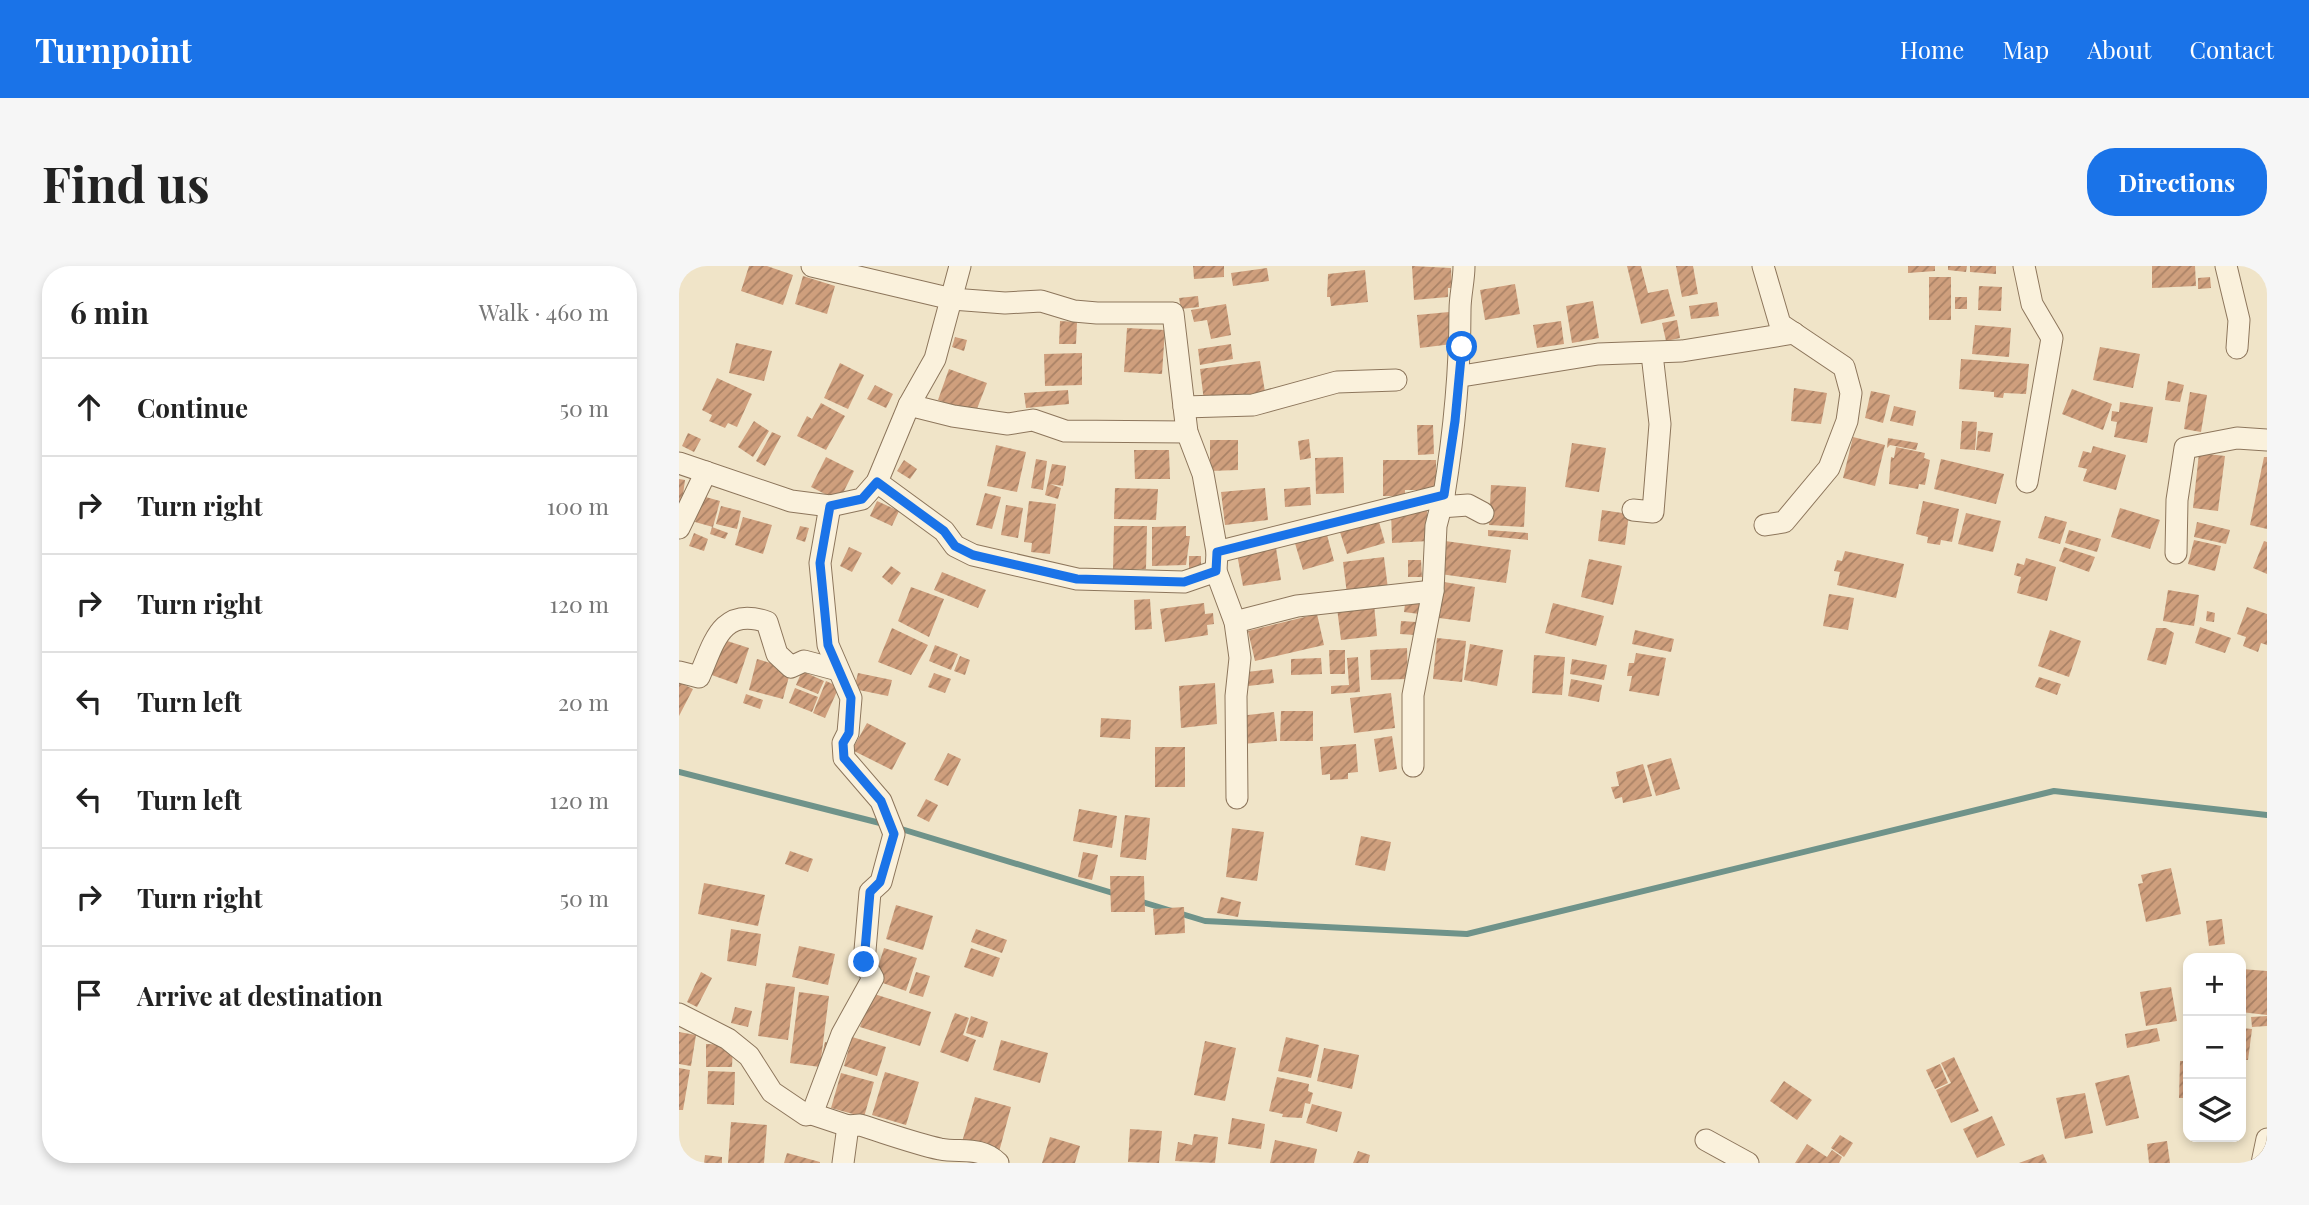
<!DOCTYPE html>
<meta charset="utf-8">
<style>
:root{--surface:#fff;--page:#f6f6f6;--text:#222;--muted:#767676;--line:#e0e0e0;--accent:#1a73e8}
body{margin:0;font-family:"Playfair Display",serif;background:var(--page);color:var(--text)}
.controls{position:absolute;right:21px;bottom:21px;display:grid;overflow:hidden;border-radius:14px;box-shadow:0 4px 10px #0003}
.controls button{width:63px;height:63px;display:grid;place-items:center;padding:0;border:0;border-bottom:2px solid var(--line);background:var(--surface);color:var(--text);font:35px sans-serif}
.stop{position:absolute;width:21px;height:21px;margin:-16px;border:5px solid #1a73e8;border-radius:50%;background:#fff}
.stop.end{background:#1a73e8;border-color:#fff;box-shadow:0 2px 7px #0008}
.list{margin:0;padding:0;list-style:none}
h2{display:flex;justify-content:space-between;align-items:center;height:91px;margin:0;padding:0 28px;font-size:30px}
h2 small{font-size:23px;font-weight:400;color:var(--muted)}
.list li{display:grid;grid-template-columns:46px 1fr auto;gap:21px;align-items:center;box-sizing:border-box;height:98px;padding:0 28px;border-top:2px solid var(--line)}
.list b{display:block;font-size:26px;white-space:nowrap}
.list em{font-size:23px;font-style:normal;color:var(--muted)}
.icon{flex:none;width:38px;height:38px;fill:none;stroke:currentColor;stroke-width:2;stroke-linecap:round;stroke-linejoin:round}
.map{position:relative;flex:none;width:1588px;height:897px;overflow:hidden;border-radius:28px}
header{display:flex;align-items:center;gap:42px;box-sizing:border-box;height:98px;padding:0 35px;background:var(--accent);color:#fff}
header strong{font-size:33px}
nav{display:flex;gap:38px;margin-inline-start:auto;font-size:24px}
.intro{display:flex;align-items:center;justify-content:space-between;box-sizing:border-box;height:168px;padding:0 42px}
h1{margin:0;font-size:49px}
.button{padding:18px 32px;border-radius:28px;background:var(--accent);color:#fff;font-size:24px;font-weight:700}
main{display:flex;gap:42px;padding:0 42px}
aside{flex:1;background:var(--surface);border-radius:28px;box-shadow:0 4px 10px #0003}
.map>svg:first-child{display:block}
.lines{fill:none;stroke-linecap:round;stroke-linejoin:round}
.stream{stroke:#6f938a;stroke-width:6}
.building{fill:url(#building-hatch)}
.street-casing{stroke:#8d765c;stroke-width:23}
.street{stroke:#faf1dc;stroke-width:21}
.route{stroke:#1a73e8;stroke-width:9}
</style>
<header>
<strong>Turnpoint</strong>
<nav><a>Home</a><a>Map</a><a>About</a><a>Contact</a></nav>
</header>
<div class="intro"><h1>Find us</h1><a class="button">Directions</a></div>
<main>
<aside>
<h2>6 min<small>Walk · 460 m</small></h2>
<ul class="list">
<li><svg class="icon" aria-label="ahead" viewBox="0 0 24 24"><path d="M12 20V5M6 11l6-6 6 6"/></svg><div><b>Continue</b></div><em>50 m</em></li>
<li><svg class="icon" aria-label="right" viewBox="0 0 24 24"><path d="M7 20v-9h11M14 6l5 5-5 5"/></svg><div><b>Turn right</b></div><em>100 m</em></li>
<li><svg class="icon" aria-label="right" viewBox="0 0 24 24"><path d="M7 20v-9h11M14 6l5 5-5 5"/></svg><div><b>Turn right</b></div><em>120 m</em></li>
<li><svg class="icon" aria-label="left" viewBox="0 0 24 24"><path d="M17 20v-9H6M10 6l-5 5 5 5"/></svg><div><b>Turn left</b></div><em>20 m</em></li>
<li><svg class="icon" aria-label="left" viewBox="0 0 24 24"><path d="M17 20v-9H6M10 6l-5 5 5 5"/></svg><div><b>Turn left</b></div><em>120 m</em></li>
<li><svg class="icon" aria-label="right" viewBox="0 0 24 24"><path d="M7 20v-9h11M14 6l5 5-5 5"/></svg><div><b>Turn right</b></div><em>50 m</em></li>
<li><svg class="icon" aria-label="arrive" viewBox="0 0 24 24"><path d="M6 21V4h12l-3 4 3 4H6"/></svg><div><b>Arrive at destination</b></div></li>
</ul>
</aside>
<div class="map">
<svg width="1588" height="897" viewBox="0 0 1588 897">
<defs>
<pattern id="building-hatch" width="6" height="6" patternUnits="userSpaceOnUse" patternTransform="scale(1.75)"><rect width="6" height="6" fill="#cf9f7d"/><path d="M-1 1l2-2M0 6l6-6M5 7l2-2" fill="none" stroke="#a98266"/></pattern>
</defs>
<rect width="100%" height="100%" fill="#f0e4c8"/>
<g class="lines">
<g class="stream">
<polyline points="0,506 205,558"/>
<polyline points="219,562 437,628"/>
<polyline points="460,635 526,655 788,668 1375,525 1588,549"/>
</g>
</g>
<g class="building">
<polygon points="70,0 88,0 114,9 104,39 62,25"/>
<polygon points="514,0 545,0 545,11 515,13"/>
<polygon points="733,0 772,2 773,22 769,22 769,31 735,34"/>
<polygon points="948,0 962,0 969,27 989,23 996,50 962,58"/>
<polygon points="997,0 1014,0 1019,28 1003,31"/>
<polygon points="1229,0 1256,0 1256,5 1229,7"/>
<polygon points="1269,0 1288,0 1287,6 1269,4"/>
<polygon points="1291,0 1317,0 1317,8 1291,6"/>
<polygon points="1473,0 1516,0 1517,20 1473,22"/>
<polygon points="588,2 590,15 554,20 552,7"/>
<polygon points="686,4 689,36 652,40 651,31 648,31 649,8"/>
<polygon points="124,10 156,20 148,48 116,38"/>
<rect x="1250" y="11" width="22" height="43"/>
<polygon points="1531,11 1532,22 1519,23 1519,12"/>
<polygon points="836,18 841,48 806,54 801,24"/>
<polygon points="1300,20 1323,21 1322,45 1299,44"/>
<polygon points="519,30 520,41 502,43 500,32"/>
<rect x="1276" y="31" width="12" height="12"/>
<polygon points="914,35 920,72 893,77 887,40"/>
<polygon points="1038,36 1040,50 1012,53 1010,40"/>
<polygon points="547,38 552,69 532,73 528,54 515,56 512,44"/>
<polygon points="770,46 773,78 741,82 738,49"/>
<polygon points="998,54 1001,72 987,75 983,57"/>
<polygon points="381,55 398,56 397,78 380,78"/>
<polygon points="882,55 885,78 858,82 854,59"/>
<polygon points="1296,59 1332,62 1330,91 1293,88"/>
<polygon points="448,62 486,64 483,108 445,106"/>
<polygon points="276,71 288,74 285,85 273,81"/>
<polygon points="57,77 93,85 85,115 50,107"/>
<polygon points="552,78 554,93 521,99 519,83"/>
<polygon points="1421,81 1461,88 1454,122 1414,114"/>
<polygon points="403,87 403,119 366,120 365,88"/>
<polygon points="1282,93 1350,98 1347,128 1325,127 1324,132 1315,131 1315,126 1280,123"/>
<polygon points="581,95 586,126 525,135 521,103"/>
<polygon points="161,97 185,109 169,143 145,132"/>
<polygon points="270,103 308,117 296,148 259,134"/>
<polygon points="38,112 73,128 58,161 49,157 46,162 30,155 33,149 23,144"/>
<polygon points="1489,115 1505,119 1501,136 1486,134"/>
<polygon points="196,119 214,128 207,142 188,133"/>
<polygon points="1115,122 1148,127 1142,158 1112,155"/>
<polygon points="1393,123 1433,138 1424,164 1383,148"/>
<polygon points="389,124 390,138 347,142 345,127"/>
<polygon points="1192,125 1211,129 1204,157 1186,152"/>
<polygon points="1511,126 1528,129 1522,166 1505,163"/>
<polygon points="1441,136 1474,141 1468,177 1435,171 1438,156 1432,155 1433,145 1440,146"/>
<polygon points="142,137 166,150 147,184 118,170 128,150 133,153"/>
<polygon points="1215,140 1237,145 1234,160 1211,155"/>
<polygon points="75,155 90,165 74,191 59,181"/>
<polygon points="1283,155 1298,156 1296,184 1281,183"/>
<polygon points="738,159 754,159 755,188 739,189"/>
<polygon points="1299,165 1314,167 1311,186 1297,184"/>
<polygon points="93,166 102,170 86,200 77,195"/>
<polygon points="9,167 22,173 15,186 3,180"/>
<polygon points="1174,171 1206,179 1196,220 1164,212"/>
<polygon points="1209,172 1239,177 1237,184 1211,179 1208,182"/>
<polygon points="630,173 632,192 621,194 619,175"/>
<polygon points="531,174 559,174 559,204 531,205"/>
<polygon points="893,177 927,182 920,226 886,221"/>
<polygon points="317,179 347,186 338,226 308,220"/>
<polygon points="1414,180 1447,189 1437,224 1404,215 1408,203 1399,201 1404,185 1412,187"/>
<polygon points="1217,181 1246,187 1245,192 1251,194 1246,219 1240,218 1239,223 1210,218 1212,191 1215,192"/>
<polygon points="455,184 490,184 491,213 456,213"/>
<polygon points="1520,187 1546,190 1539,245 1514,242"/>
<polygon points="147,191 175,205 160,235 132,221"/>
<polygon points="664,191 665,227 637,228 636,192"/>
<polygon points="1585,191 1588,191 1588,263 1571,259"/>
<polygon points="357,193 368,195 364,224 352,222"/>
<polygon points="1262,193 1325,208 1317,238 1255,223"/>
<polygon points="225,194 238,203 231,213 218,205"/>
<polygon points="704,194 757,194 757,224 726,224 726,230 704,230"/>
<polygon points="373,198 387,200 384,220 371,218 382,222 379,233 366,229"/>
<polygon points="0,213 6,214 3,237 0,237"/>
<polygon points="812,219 847,221 845,261 810,259"/>
<polygon points="631,221 632,239 606,241 605,223"/>
<polygon points="436,222 479,223 477,254 435,253"/>
<polygon points="586,222 589,254 546,259 542,226"/>
<polygon points="306,227 322,231 313,263 297,259"/>
<polygon points="23,230 41,235 34,261 16,256"/>
<polygon points="198,235 220,245 213,260 191,250"/>
<polygon points="350,235 377,238 371,288 352,286 353,277 345,276"/>
<polygon points="1244,235 1280,243 1273,276 1262,274 1261,279 1248,277 1249,271 1237,268"/>
<polygon points="327,239 344,242 339,272 322,269"/>
<polygon points="42,240 62,245 58,263 37,258"/>
<polygon points="748,242 750,275 713,277 712,244"/>
<polygon points="1441,242 1481,254 1471,283 1432,271"/>
<polygon points="923,244 950,248 946,279 919,275"/>
<polygon points="1287,247 1322,255 1314,286 1279,278"/>
<polygon points="698,249 706,277 668,288 659,260"/>
<polygon points="1366,250 1388,256 1381,278 1359,272"/>
<polygon points="64,251 93,259 84,288 56,279"/>
<polygon points="1518,256 1551,264 1547,278 1515,271"/>
<polygon points="121,260 130,262 126,276 117,273"/>
<polygon points="435,260 468,260 467,303 434,303"/>
<polygon points="507,260 507,270 511,270 507,299 473,300 473,261"/>
<polygon points="33,261 49,267 46,273 31,268"/>
<polygon points="809,264 849,267 849,274 809,270"/>
<polygon points="1390,264 1422,273 1418,286 1386,277"/>
<polygon points="647,265 655,295 624,304 615,274"/>
<polygon points="15,267 29,273 25,285 10,280"/>
<polygon points="1515,274 1542,280 1536,305 1509,298"/>
<polygon points="766,275 832,284 827,317 761,308"/>
<polygon points="1585,275 1588,276 1588,308 1574,302"/>
<polygon points="170,281 183,287 173,306 161,300"/>
<polygon points="1385,281 1416,291 1410,306 1380,295"/>
<polygon points="597,282 602,314 564,320 558,288"/>
<polygon points="1166,285 1225,298 1217,332 1158,319 1161,306 1155,305 1158,294 1163,295"/>
<rect x="510" y="290" width="12" height="14"/>
<polygon points="705,291 709,323 668,328 664,296"/>
<polygon points="1347,292 1377,301 1368,335 1338,327 1342,311 1335,309 1338,297 1345,299"/>
<polygon points="910,293 943,300 934,339 902,331"/>
<polygon points="729,294 742,294 743,311 729,311"/>
<polygon points="212,300 222,307 213,319 203,311"/>
<polygon points="263,306 307,324 299,342 255,324"/>
<polygon points="765,316 796,321 791,356 760,352"/>
<polygon points="232,321 265,333 250,371 219,355"/>
<polygon points="1489,324 1520,329 1515,360 1484,355"/>
<polygon points="1150,328 1175,332 1169,364 1144,360"/>
<polygon points="727,330 742,332 740,348 725,346"/>
<polygon points="471,333 473,363 456,364 455,334"/>
<polygon points="525,337 526,348 534,347 535,358 528,359 529,369 486,376 481,343"/>
<polygon points="874,337 925,350 917,380 866,367"/>
<polygon points="695,338 698,370 662,374 658,342"/>
<polygon points="1568,341 1588,348 1588,379 1582,377 1579,386 1564,380 1567,371 1558,368"/>
<polygon points="1528,345 1536,347 1535,356 1527,355"/>
<polygon points="638,348 645,379 576,395 569,365"/>
<polygon points="722,355 737,356 736,369 721,368"/>
<polygon points="1521,361 1552,372 1546,387 1516,377"/>
<polygon points="213,362 249,379 232,409 199,396"/>
<polygon points="1477,362 1487,362 1495,367 1487,399 1468,394"/>
<polygon points="956,364 995,373 992,386 953,378"/>
<polygon points="1371,364 1402,375 1390,411 1359,400"/>
<polygon points="39,372 70,382 58,418 27,407"/>
<polygon points="758,372 787,375 783,416 754,413"/>
<polygon points="791,378 824,384 818,420 785,414"/>
<polygon points="256,379 279,388 272,404 250,395"/>
<polygon points="728,382 729,413 692,414 691,384"/>
<polygon points="650,384 666,384 666,408 651,408"/>
<polygon points="957,387 987,392 980,430 950,425 953,410 948,410 950,397 955,397"/>
<polygon points="855,389 886,391 883,429 853,427"/>
<polygon points="281,390 291,394 286,409 275,405"/>
<polygon points="679,391 681,426 652,428 652,420 670,419 668,392"/>
<polygon points="642,392 643,408 612,409 612,393"/>
<polygon points="78,393 112,403 104,433 70,424"/>
<polygon points="893,393 928,399 925,414 891,408"/>
<polygon points="593,403 595,417 569,420 568,406"/>
<polygon points="123,405 145,415 139,428 117,419"/>
<polygon points="179,407 213,414 209,430 175,423"/>
<polygon points="255,407 272,413 266,427 249,421"/>
<polygon points="1360,411 1382,418 1378,429 1356,421"/>
<polygon points="892,413 923,419 920,436 889,430"/>
<polygon points="147,415 160,421 146,452 134,447"/>
<polygon points="0,416 14,423 0,450"/>
<polygon points="536,417 538,458 502,462 500,420"/>
<polygon points="116,422 139,431 133,446 110,437"/>
<polygon points="712,427 716,462 675,467 671,432"/>
<polygon points="67,428 84,434 81,443 64,437"/>
<polygon points="602,445 634,445 634,475 601,475"/>
<polygon points="595,446 598,475 563,478 560,450"/>
<polygon points="422,452 452,454 451,473 421,471"/>
<polygon points="188,457 227,477 213,504 173,484"/>
<polygon points="713,470 718,503 700,506 695,473"/>
<polygon points="677,478 679,506 669,507 669,513 651,514 651,508 643,509 641,481"/>
<rect x="476" y="481" width="30" height="40"/>
<polygon points="269,487 282,493 269,520 255,514"/>
<polygon points="992,492 1001,523 977,530 968,499"/>
<polygon points="964,498 973,530 944,537 943,531 936,533 932,521 940,520 937,506"/>
<polygon points="247,533 259,539 250,556 238,550"/>
<polygon points="400,543 438,550 433,582 394,575"/>
<polygon points="446,549 471,552 467,594 441,591"/>
<polygon points="553,562 585,566 578,615 547,611"/>
<polygon points="682,570 712,576 706,605 676,599"/>
<polygon points="111,585 134,593 129,606 106,598"/>
<polygon points="404,586 419,589 413,614 399,611"/>
<polygon points="1492,602 1502,648 1467,656 1459,618 1464,617 1462,609"/>
<polygon points="431,610 465,610 466,646 432,646"/>
<polygon points="25,617 86,629 79,660 19,648"/>
<polygon points="542,631 562,636 559,651 538,647"/>
<polygon points="217,639 254,650 244,684 207,673"/>
<polygon points="505,641 506,667 476,669 474,643"/>
<polygon points="1543,653 1546,678 1530,680 1527,655"/>
<polygon points="52,663 82,668 77,700 48,695"/>
<polygon points="297,663 328,674 323,687 292,676"/>
<polygon points="120,680 156,688 149,719 113,711"/>
<polygon points="205,682 238,692 227,725 195,714"/>
<polygon points="292,682 321,692 314,711 285,701"/>
<polygon points="1563,703 1588,705 1588,749 1562,746"/>
<polygon points="22,706 33,712 18,741 8,736"/>
<polygon points="237,706 251,710 244,731 230,727"/>
<polygon points="87,717 116,721 109,774 79,770"/>
<polygon points="1492,721 1498,755 1467,760 1461,726"/>
<polygon points="120,726 150,730 142,793 146,776 155,778 141,801 111,797"/>
<polygon points="192,727 252,746 241,780 181,761"/>
<polygon points="56,741 73,745 69,761 52,757"/>
<polygon points="276,747 290,752 284,769 297,774 289,796 261,786"/>
<polygon points="292,750 309,756 304,772 287,767"/>
<polygon points="1588,750 1588,760 1573,761 1572,751"/>
<polygon points="1478,762 1481,775 1448,782 1446,768"/>
<polygon points="1562,762 1573,763 1569,794 1562,794"/>
<polygon points="0,766 17,769 12,800 0,798"/>
<polygon points="173,771 207,781 198,810 165,800"/>
<polygon points="607,771 640,779 632,812 599,805"/>
<polygon points="322,774 369,787 361,817 314,804"/>
<polygon points="526,775 557,782 546,835 515,829"/>
<polygon points="27,778 54,779 53,801 27,801"/>
<polygon points="645,782 680,789 673,823 638,815"/>
<polygon points="1275,791 1300,845 1272,857 1257,824 1272,817 1262,797"/>
<polygon points="1501,795 1509,795 1509,832 1500,832"/>
<polygon points="1261,798 1269,817 1256,823 1247,804"/>
<polygon points="0,802 11,804 4,844 0,844"/>
<polygon points="29,805 56,806 55,839 28,838"/>
<polygon points="206,806 240,816 227,859 193,849"/>
<polygon points="162,807 195,816 185,851 152,842"/>
<polygon points="1450,809 1460,852 1427,860 1416,817"/>
<polygon points="598,811 630,818 629,825 634,827 631,838 626,837 623,852 603,851 604,848 590,845"/>
<polygon points="1105,815 1133,834 1118,854 1091,835"/>
<polygon points="1406,827 1414,867 1386,873 1377,832"/>
<polygon points="296,831 332,841 320,886 283,876"/>
<polygon points="633,838 663,846 658,866 627,857"/>
<polygon points="1313,850 1326,879 1298,892 1284,863"/>
<polygon points="553,852 586,858 582,883 549,878"/>
<polygon points="52,856 88,859 85,897 49,897"/>
<polygon points="451,863 483,865 480,897 449,896"/>
<polygon points="515,868 539,871 536,897 496,895 499,876 513,879"/>
<polygon points="1161,869 1174,877 1165,891 1152,882"/>
<polygon points="371,871 401,880 396,897 363,897"/>
<polygon points="596,874 638,883 635,897 591,897"/>
<polygon points="1488,875 1491,897 1470,897 1468,878"/>
<polygon points="1128,878 1148,891 1153,884 1163,891 1160,897 1116,897"/>
<polygon points="679,885 691,889 689,897 674,897"/>
<polygon points="108,887 141,896 141,897 105,897"/>
<polygon points="1364,888 1368,897 1340,897"/>
<polygon points="26,889 43,891 43,897 25,897"/>
</g>
<g class="lines">
<g class="street-casing">
<g id="street">
<polyline points="133,0 273,33 326,37 362,35 395,45 418,47 494,47 505,141 574,139 658,116 717,114"/>
<polyline points="1084,0 1101,58 1165,101 1172,127 1168,155 1150,202 1105,256 1086,259"/>
<polyline points="1345,0 1353,38 1373,72 1348,216"/>
<polyline points="1547,0 1560,54 1558,82"/>
<polyline points="780,107 789,109 919,88 1003,85 1115,67"/>
<polyline points="230,139 274,150 329,158 354,154 386,165 508,166"/>
<polyline points="505,141 508,166 524,208 538,286 537,305 556,356 561,392 557,430 558,532"/>
<polyline points="0,197 112,235 151,240 183,233 198,216 230,139 256,93 281,0"/>
<polyline points="198,216 265,265 276,280 294,289 398,313 505,316 537,305"/>
<path d="M765,229C775,167 781,106 781,44C781,29 785,15 785,0"/>
<polyline points="761,241 789,239 804,247"/>
<polyline points="954,244 974,246 981,158 973,88"/>
<polyline points="0,262 27,206"/>
<polyline points="538,286 765,229 757,260 754,325 734,429 734,500"/>
<polyline points="1497,287 1498,234 1506,182 1558,172 1588,174"/>
<polyline points="556,356 618,340 754,325"/>
<path d="M0,406L20,411C35,377 42,340 88,356L98,388L112,401L125,395L159,404"/>
<path d="M0,748L49,773L70,790L93,826L127,849L133,848L169,860L181,859C207,867 234,877 261,883C282,887 302,880 319,897"/>
<polyline points="133,848 163,768 194,712 185,696 191,626 202,616 215,568 202,535 165,492 164,477 169,467 172,432 149,379 141,297 151,240"/>
<polyline points="1027,874 1069,897"/>
<polyline points="164,897 169,860"/>
<polyline points="1583,897 1588,873"/>
</g>
</g>
<use href="#street" class="street"/>
</g>
<g class="lines">
<polyline class="route" points="185,696 191,626 201,616 215,568 202,535 165,492 164,477 170,467 172,432 149,379 141,297 151,240 183,233 198,216 265,265 276,280 294,289 398,313 505,316 537,305 538,286 765,229 776,155 783,81"/>
</g>
</svg>
<div class="controls">
<button>+</button>
<button>−</button>
<button><svg class="icon" aria-label="layers" viewBox="0 0 24 24"><path d="M12 4l9 5-9 5-9-5zM3 14l9 5 9-5"/></svg></button>
</div>
<div class="stop" style="left:783px;top:81px"></div>
<div class="stop end" style="left:185px;top:696px"></div>
</div>
</main>
